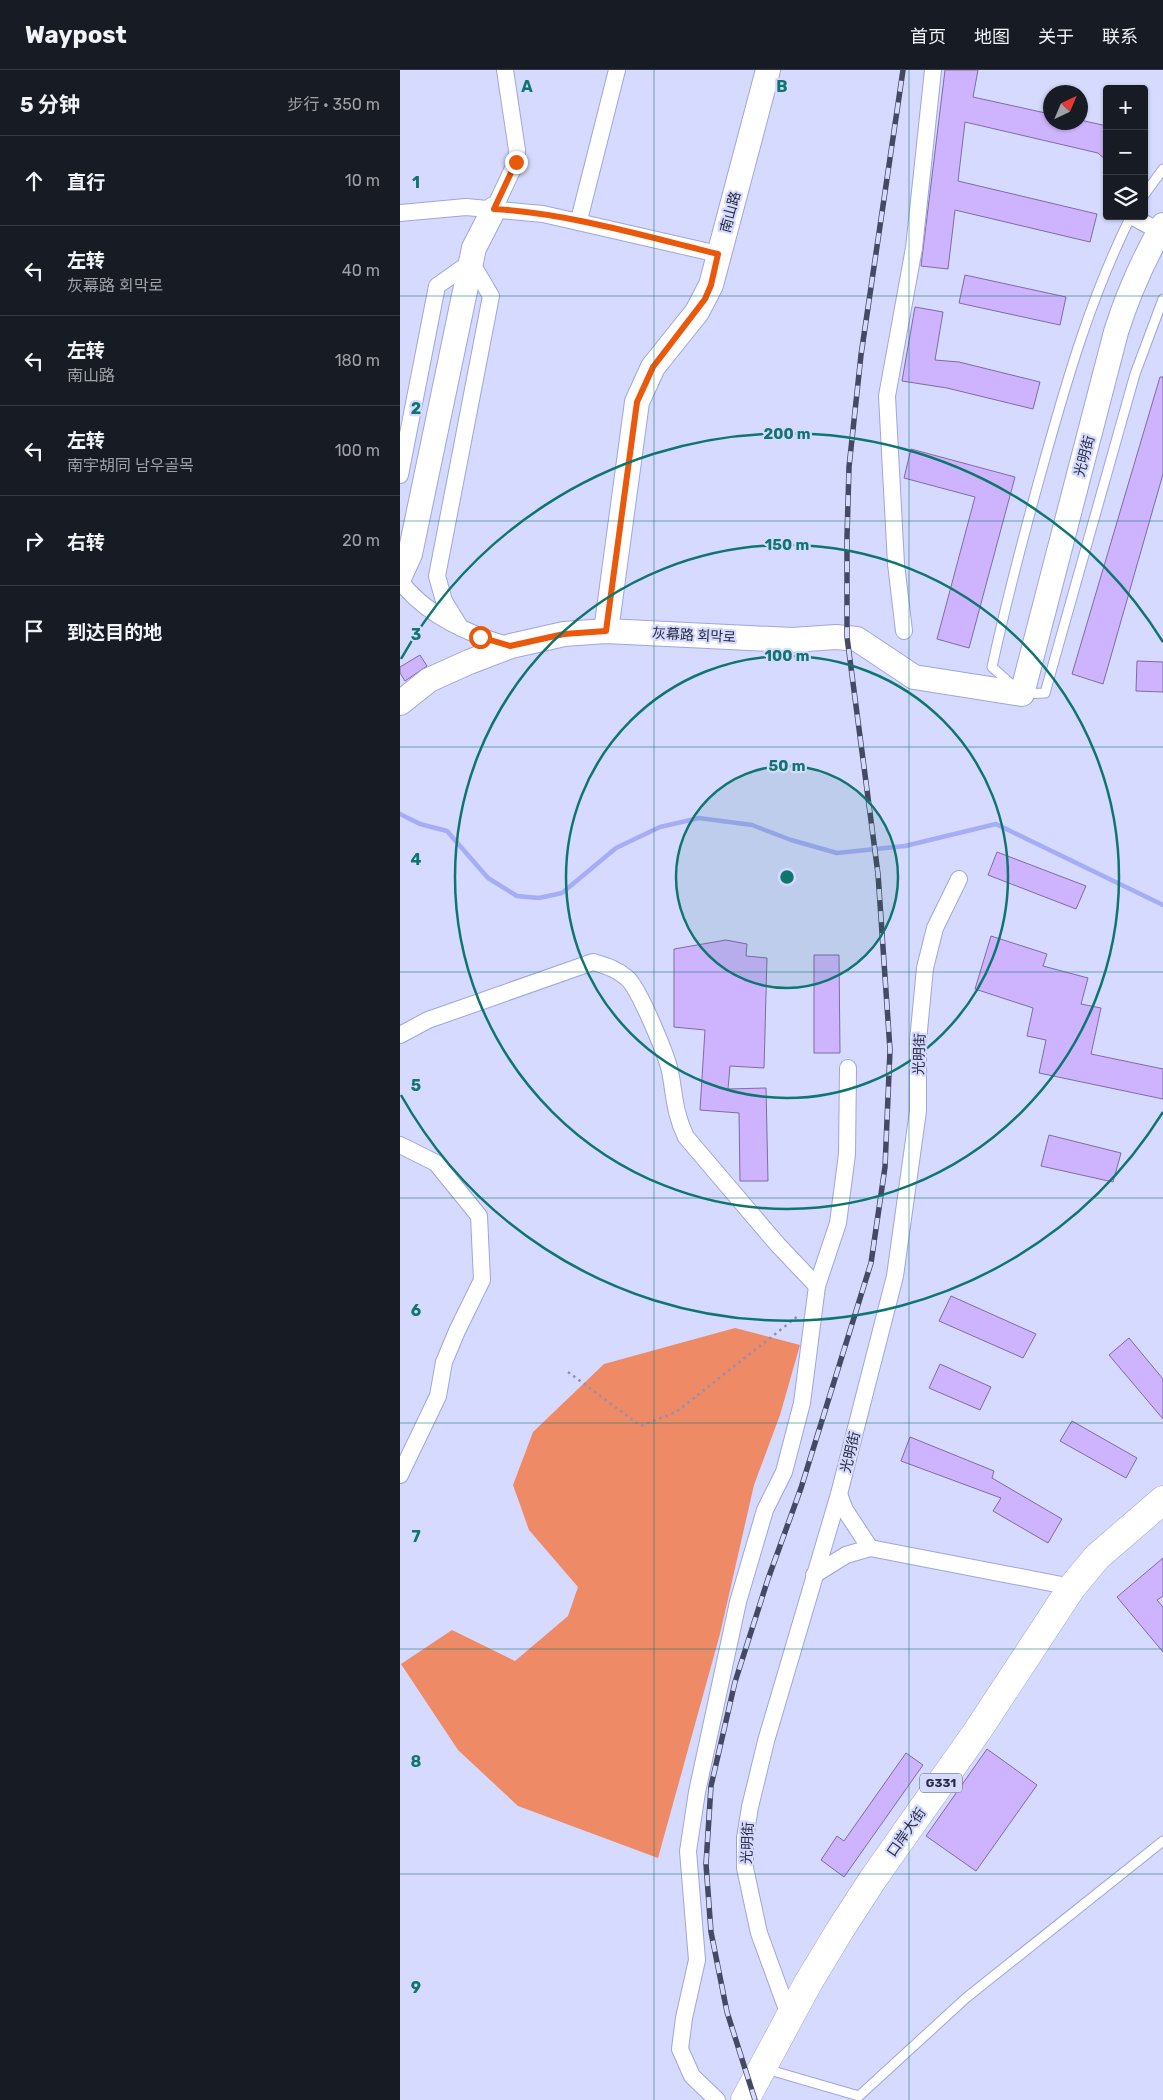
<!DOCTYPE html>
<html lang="zh">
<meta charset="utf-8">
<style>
:root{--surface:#171b24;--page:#20242c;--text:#f1f3f6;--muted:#9ea1a6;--line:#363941}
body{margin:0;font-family:Rubik,"Noto Sans SC","Noto Sans KR",sans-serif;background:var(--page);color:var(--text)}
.controls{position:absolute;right:15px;top:15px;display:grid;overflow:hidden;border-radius:5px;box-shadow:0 1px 4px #0004}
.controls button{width:45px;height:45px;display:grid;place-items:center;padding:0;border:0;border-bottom:1px solid var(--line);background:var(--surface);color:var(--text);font:25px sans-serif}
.compass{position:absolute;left:643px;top:15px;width:45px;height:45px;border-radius:50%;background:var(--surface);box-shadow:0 1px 4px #0004;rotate:44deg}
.stop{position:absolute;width:15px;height:15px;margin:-11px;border:4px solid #ea580c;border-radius:50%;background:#fff}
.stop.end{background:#ea580c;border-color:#fff;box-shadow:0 1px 5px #0008}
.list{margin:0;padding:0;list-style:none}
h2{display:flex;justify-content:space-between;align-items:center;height:65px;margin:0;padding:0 20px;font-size:21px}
h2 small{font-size:16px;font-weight:400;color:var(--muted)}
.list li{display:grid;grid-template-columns:32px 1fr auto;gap:15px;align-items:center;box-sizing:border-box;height:90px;padding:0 20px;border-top:1px solid var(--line)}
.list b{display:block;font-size:19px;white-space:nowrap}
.list p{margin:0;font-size:16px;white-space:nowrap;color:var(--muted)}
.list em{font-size:16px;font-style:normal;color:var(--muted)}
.icon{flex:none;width:28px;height:28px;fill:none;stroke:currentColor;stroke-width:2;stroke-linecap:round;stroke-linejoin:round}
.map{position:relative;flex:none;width:763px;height:2030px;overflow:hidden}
header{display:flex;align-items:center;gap:30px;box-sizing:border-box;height:70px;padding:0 25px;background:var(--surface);border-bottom:1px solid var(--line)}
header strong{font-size:24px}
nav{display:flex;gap:28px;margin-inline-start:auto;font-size:18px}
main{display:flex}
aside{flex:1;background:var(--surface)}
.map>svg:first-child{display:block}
.forest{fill:#ef8a67}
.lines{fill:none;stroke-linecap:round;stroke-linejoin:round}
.stream{stroke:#a6acf6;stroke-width:4.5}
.building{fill:#ceb4fe;stroke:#7f6ca1}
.lane-casing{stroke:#9fa5dd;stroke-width:11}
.street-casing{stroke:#9fa5dd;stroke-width:18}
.secondary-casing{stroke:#9fa5dd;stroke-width:26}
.highway-casing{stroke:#9fa5dd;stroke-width:29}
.path{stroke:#8e91b0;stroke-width:2.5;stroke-dasharray:2.5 4;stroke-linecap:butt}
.lane{stroke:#fff;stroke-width:9}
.street{stroke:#fff;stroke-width:16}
.secondary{stroke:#fff;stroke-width:24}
.highway{stroke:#fff;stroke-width:28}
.rail-casing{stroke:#464962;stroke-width:5.5}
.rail{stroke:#d6dafe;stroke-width:4;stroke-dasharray:11;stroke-linecap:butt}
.route{stroke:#ea580c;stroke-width:6}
.grid{fill:none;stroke:#0f766e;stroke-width:1;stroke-opacity:0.55}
.ring{fill:none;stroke:#0f766e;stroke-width:2.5}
.labels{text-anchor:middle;stroke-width:4.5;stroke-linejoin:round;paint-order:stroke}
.shield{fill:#d6dafe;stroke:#5d607a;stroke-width:1}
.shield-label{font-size:12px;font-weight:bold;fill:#292b42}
.street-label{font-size:14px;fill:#292b42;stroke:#d6dafe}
.grid-label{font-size:16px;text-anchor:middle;font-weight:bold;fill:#0f766e;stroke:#d6dafe;stroke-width:4.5;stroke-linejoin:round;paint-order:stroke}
.centre{fill:#0f766e;stroke:#d6dafe;stroke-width:2.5}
.ring-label{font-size:15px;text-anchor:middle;font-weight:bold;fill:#0f766e;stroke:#d6dafe;stroke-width:4.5;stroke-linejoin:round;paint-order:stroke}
</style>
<header>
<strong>Waypost</strong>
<nav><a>首页</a><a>地图</a><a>关于</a><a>联系</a></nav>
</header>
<main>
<aside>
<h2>5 分钟<small>步行 · 350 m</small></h2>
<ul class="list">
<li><svg class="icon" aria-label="ahead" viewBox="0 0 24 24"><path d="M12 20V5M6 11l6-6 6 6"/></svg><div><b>直行</b></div><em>10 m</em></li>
<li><svg class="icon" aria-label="left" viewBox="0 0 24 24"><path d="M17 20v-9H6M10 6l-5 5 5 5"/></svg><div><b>左转</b><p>灰幕路 회막로</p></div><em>40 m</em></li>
<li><svg class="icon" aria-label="left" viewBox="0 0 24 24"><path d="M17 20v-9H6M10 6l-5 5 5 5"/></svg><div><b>左转</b><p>南山路</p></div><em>180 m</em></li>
<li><svg class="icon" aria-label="left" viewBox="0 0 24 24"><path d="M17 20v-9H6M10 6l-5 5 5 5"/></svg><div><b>左转</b><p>南宇胡同 남우골목</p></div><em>100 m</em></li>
<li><svg class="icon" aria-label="right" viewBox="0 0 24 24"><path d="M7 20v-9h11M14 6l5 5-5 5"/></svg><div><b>右转</b></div><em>20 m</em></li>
<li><svg class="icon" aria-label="arrive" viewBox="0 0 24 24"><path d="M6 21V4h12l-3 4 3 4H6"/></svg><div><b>到达目的地</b></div></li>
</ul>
</aside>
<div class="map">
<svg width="763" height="2030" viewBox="0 0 763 2030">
<rect width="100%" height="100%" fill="#d6dafe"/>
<polygon class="forest" points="335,1258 400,1275 380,1345 354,1415 320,1564 258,1788 118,1736 58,1680 1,1594 52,1560 115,1591 168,1546 178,1517 129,1460 113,1415 133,1362 204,1294"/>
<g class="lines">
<polyline class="stream" points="0,744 20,754 47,761 88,808 117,826 139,828 162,823 216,778 260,757 299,748 352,755 391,770 437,783 505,776 596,754 763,835"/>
</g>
<g class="building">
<polygon points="545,0 578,0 573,27 650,44 650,52 680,52 680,50 707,56 707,91 698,83 565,52 558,111 697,144 690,172 555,140 548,199 521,196"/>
<polygon points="565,205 666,227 660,255 559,233"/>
<polygon points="515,237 543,242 535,290 559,292 640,312 633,339 547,318 502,311"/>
<polygon points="760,307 763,307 763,404 703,614 672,604"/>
<polygon points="511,379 615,407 569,578 537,569 575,427 504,408"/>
<polygon points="20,585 27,596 5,611 0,603 0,597"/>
<polygon points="737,591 763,592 763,622 736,621"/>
<polygon points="597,782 686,816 676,839 588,805"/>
<polygon points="591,866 647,884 643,896 688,908 681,934 701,938 691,984 763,999 763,1029 639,1003 646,970 627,966 633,938 575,919"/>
<polygon points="326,870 347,874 346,886 367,888 364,998 330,996 328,1019 366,1018 368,1111 340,1111 339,1043 300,1040 305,960 274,957 274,879"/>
<polygon points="414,885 439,885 440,983 414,983"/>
<polygon points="649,1065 721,1083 713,1112 641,1096"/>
<polygon points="551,1226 636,1264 623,1288 539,1251"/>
<polygon points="729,1268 763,1309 763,1349 709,1285"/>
<polygon points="540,1294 591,1317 580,1340 529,1318"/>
<polygon points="672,1351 737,1388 726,1408 660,1371"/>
<polygon points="510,1367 594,1401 592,1408 662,1449 648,1473 593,1441 601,1428 501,1391"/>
<polygon points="763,1488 763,1526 757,1530 763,1537 763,1582 717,1527"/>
<polygon points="587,1679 637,1715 576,1801 526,1766"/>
<polygon points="506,1683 523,1695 444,1807 421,1790 437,1766 444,1771"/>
</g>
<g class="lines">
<g class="lane-casing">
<g id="lane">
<polyline points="744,125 763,99"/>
<path d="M731,146C691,227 668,306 644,392C625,460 607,528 592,597L622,624L645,623L735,304L763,229"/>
<polyline points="366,1999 459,2026 566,1928 763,1771"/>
</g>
</g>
<g class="street-casing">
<g id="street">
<polyline points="94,139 116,92 117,80 105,0"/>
<polyline points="0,143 66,137 143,144 318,184"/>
<polyline points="731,146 763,163"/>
<polyline points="179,150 217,0"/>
<polyline points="0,405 37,216 71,192 91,226 37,506 44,531 60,557"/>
<path d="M0,511C26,545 70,565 111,576"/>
<polyline points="504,561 496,494 487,326 514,178 533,0"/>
<path d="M0,965L28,950L193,892C206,896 217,899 227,908C239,918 266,984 270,1001C275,1027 274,1042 286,1067L378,1175L417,1216"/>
<polyline points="0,1075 36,1093 79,1146 82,1210 57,1261 44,1292 38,1326 0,1405"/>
<polyline points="439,1424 445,1440 470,1478"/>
<polyline points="414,1505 446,1485 470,1478 672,1517"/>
<polyline points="390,1948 359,1863 345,1798 345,1768 350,1737 366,1671 439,1424 495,1206 518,1041 518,971 525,898 535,858 559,809"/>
<polyline points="317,2030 292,2006 280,1979 284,1948 297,1890 288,1781 297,1722 338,1532 365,1440 384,1402 402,1333 417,1216 438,1153 447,1084 448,998"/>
</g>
</g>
<g class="secondary-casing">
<g id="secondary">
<polyline points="0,506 10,484 74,178 94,139"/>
<polyline points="206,561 237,332 253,297 297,242 311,215 368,0"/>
<path d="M0,633L29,610L69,592L111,576L164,564L206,561L392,570L436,567L457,569L514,607L622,624L716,262C728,224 743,190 763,155"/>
</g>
</g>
<g class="highway-casing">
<polyline id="highway" points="345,2030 408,1913 440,1860 473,1809 578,1660 672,1517 697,1487 763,1430"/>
</g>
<polyline class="path" points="168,1302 241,1356 276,1342 398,1246"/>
<use href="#lane" class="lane"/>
<use href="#street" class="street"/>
<use href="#secondary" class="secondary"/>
<use href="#highway" class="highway"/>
<g class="rail-casing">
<polyline id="rail" points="355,2030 327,1942 311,1862 306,1794 311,1716 335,1612 368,1509 401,1418 471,1193 485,1097 490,980 478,804 447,567 447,467 449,397 461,285 503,0"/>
</g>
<use href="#rail" class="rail"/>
</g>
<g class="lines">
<path class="route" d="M80,567L110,576L164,564L206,561L237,332L253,297L305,229L311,215L318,184C244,166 171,144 94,139L116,92"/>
</g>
<path class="grid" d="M254,0V2030M509,0V2030M0,226H763M0,451H763M0,677H763M0,902H763M0,1128H763M0,1353H763M0,1579H763M0,1804H763"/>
<circle cx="387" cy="807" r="111" fill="#0f766e" fill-opacity=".12"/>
<g class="ring">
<circle cx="387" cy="807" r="111"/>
<circle cx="387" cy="807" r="221"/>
<circle cx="387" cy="807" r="332"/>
<path d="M763 1042A443 443 0 0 1 1 1025M1 589A443 443 0 0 1 763 572"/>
</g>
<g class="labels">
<rect class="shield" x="520" y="1703.5" width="42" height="19" rx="4"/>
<g class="shield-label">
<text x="541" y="1717">G331</text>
</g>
<g class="street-label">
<text transform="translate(330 142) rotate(-75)" y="5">南山路</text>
<text transform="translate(684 386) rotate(-75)" y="5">光明街</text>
<text transform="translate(294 565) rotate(3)" y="5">灰幕路 회막로</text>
<text transform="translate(519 984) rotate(-88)" y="5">光明街</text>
<text transform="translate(450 1382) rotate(-76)" y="5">光明街</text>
<text transform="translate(506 1762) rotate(-55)" y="5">口岸大街</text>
<text transform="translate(347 1773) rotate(-87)" y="5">光明街</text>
</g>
</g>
<g class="grid-label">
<text x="127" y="22">A</text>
<text x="382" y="22">B</text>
<text x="16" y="118">1</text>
<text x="16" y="344">2</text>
<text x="16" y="570">3</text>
<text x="16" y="795">4</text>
<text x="16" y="1021">5</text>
<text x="16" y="1246">6</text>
<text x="16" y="1472">7</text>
<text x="16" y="1697">8</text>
<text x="16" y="1923">9</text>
</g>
<circle cx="387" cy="807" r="8" class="centre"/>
<g class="ring-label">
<text x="387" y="369">200 m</text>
<text x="387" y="480">150 m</text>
<text x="387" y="591">100 m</text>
<text x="387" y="701">50 m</text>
</g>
</svg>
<div class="controls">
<button>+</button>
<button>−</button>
<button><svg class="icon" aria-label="layers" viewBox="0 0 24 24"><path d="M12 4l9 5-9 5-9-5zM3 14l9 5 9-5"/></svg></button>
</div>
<svg class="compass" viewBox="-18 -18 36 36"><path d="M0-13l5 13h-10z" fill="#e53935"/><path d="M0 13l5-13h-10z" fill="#9ea1a6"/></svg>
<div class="stop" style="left:80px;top:567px"></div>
<div class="stop end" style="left:116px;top:92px"></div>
</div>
</main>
